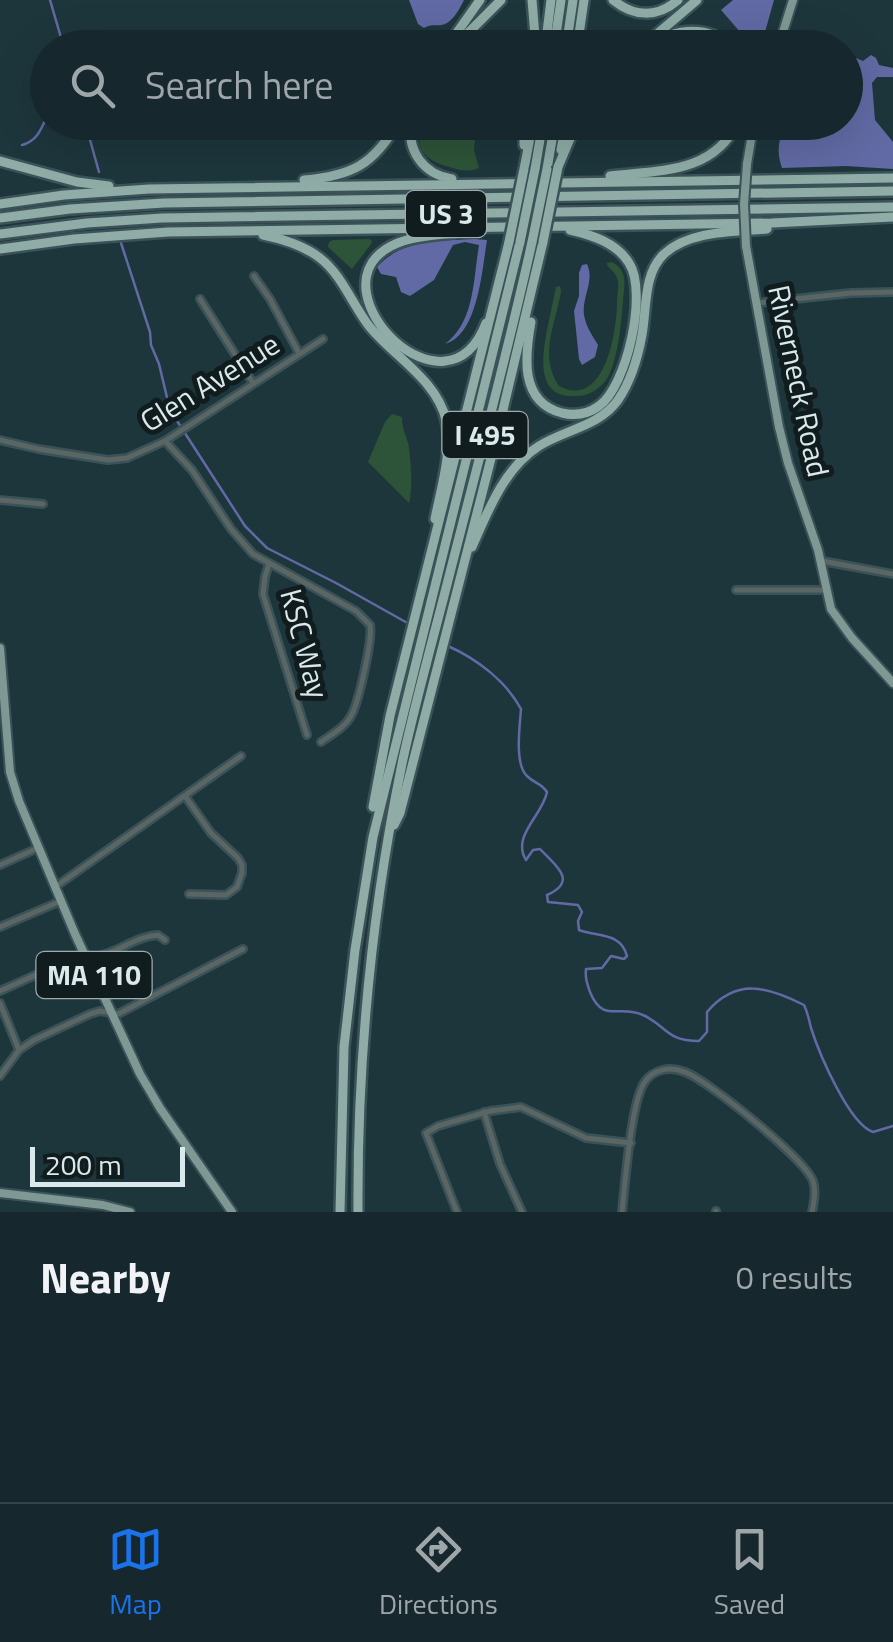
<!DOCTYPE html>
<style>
:root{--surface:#16282d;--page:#233439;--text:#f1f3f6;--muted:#9ea6aa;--line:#354449;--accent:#1a73e8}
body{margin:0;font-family:"Titillium Web",sans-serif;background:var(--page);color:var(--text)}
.scale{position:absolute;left:30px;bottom:25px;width:155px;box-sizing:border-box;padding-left:10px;border:5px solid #dae9ec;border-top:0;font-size:28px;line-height:35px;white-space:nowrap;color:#dae9ec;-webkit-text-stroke:8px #111c1e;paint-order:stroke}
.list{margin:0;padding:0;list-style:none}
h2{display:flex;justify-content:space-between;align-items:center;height:130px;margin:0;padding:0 40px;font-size:42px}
h2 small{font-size:32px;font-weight:400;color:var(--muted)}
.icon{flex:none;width:55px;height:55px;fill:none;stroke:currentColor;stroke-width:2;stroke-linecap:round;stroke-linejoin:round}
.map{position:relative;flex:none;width:893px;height:1212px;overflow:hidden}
.search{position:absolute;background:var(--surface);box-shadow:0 10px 40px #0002;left:30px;right:30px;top:30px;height:110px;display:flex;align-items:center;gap:25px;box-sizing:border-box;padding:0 35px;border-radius:55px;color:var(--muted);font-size:38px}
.sheet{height:290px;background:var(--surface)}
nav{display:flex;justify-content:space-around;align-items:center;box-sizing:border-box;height:140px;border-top:2px solid var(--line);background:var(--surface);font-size:28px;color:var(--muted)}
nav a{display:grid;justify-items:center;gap:5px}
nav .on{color:var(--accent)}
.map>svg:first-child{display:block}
.green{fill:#2d5439}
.water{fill:#616aa4}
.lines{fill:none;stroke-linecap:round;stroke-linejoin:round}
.stream{stroke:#616aa4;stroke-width:2.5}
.minor-casing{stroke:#3b5358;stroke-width:10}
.major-casing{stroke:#3b5358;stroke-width:12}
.highway-casing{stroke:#3b5358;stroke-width:14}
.minor{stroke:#5a6663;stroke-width:5}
.major{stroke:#809894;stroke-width:8}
.highway{stroke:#8faca7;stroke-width:9}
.major-bridge-casing{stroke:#3b5358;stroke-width:12;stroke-linecap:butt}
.highway-bridge-casing{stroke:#3b5358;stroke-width:14;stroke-linecap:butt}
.major-bridge{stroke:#809894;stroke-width:8}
.highway-bridge{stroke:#8faca7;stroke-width:9}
.labels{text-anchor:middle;stroke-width:10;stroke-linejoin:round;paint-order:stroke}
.shield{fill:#111c1e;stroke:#9eacae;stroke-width:2.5}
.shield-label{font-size:28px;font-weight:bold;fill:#dae9ec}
.street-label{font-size:30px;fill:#dae9ec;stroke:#111c1e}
</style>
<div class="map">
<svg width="893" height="1212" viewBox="0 0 893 1212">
<rect width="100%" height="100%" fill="#1d363c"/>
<g class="green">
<path d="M423,123H465L475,140L474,150L479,168C468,173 458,170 446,166C423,159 414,147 423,123Z"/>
<polygon points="472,123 507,123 506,133 500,140 483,138"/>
<polygon points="369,239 372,241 371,244 352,269 328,247 329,242 333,240"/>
<path d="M612,262C629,271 624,286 623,302C621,323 618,359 608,377C601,389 589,396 576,396C533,399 543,351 548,325C551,312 553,300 556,287L560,286L561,291C556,324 538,355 559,386C605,410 617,331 617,302C617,294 620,285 617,278C615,272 611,270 607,265V263Z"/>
<path d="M392,414L402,417C402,428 405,432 408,443C411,455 413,493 409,503L368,462L385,422Z"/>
</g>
<g class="water">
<path d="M409,0H464C460,8 454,20 445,24C437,27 432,23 424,28L418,24Z"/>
<polygon points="733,0 774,0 763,39 757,45 747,40 721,10"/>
<path d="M871,55L876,58L879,65L893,68V77H877L872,83L875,120L893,142V169L846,166L782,168C776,152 778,136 788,123L846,122V59L856,58L863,61Z"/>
<path d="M474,239L487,240C482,270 478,335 445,344C475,321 473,280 479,245L465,242L453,245L434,280L410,296L401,292L396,277L381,274L377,267C402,239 439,241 474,239Z"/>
<path d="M587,264C595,281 582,296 584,315C586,327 592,335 598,345L595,357L582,365L579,359L574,311L579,296V273L582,265Z"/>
</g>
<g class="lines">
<g class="stream">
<polyline points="50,0 64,48"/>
<polyline points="85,122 99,172"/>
<path d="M22,145C38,141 42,127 48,114"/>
<polyline points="121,243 150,332 151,345 159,364 170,410 245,526 267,548 336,583 411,625"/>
<path d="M448,646C477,659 506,681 521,709C520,725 514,764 527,776C535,784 541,783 547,792C543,815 511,836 526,860L533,850L540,849C555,865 579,881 547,895L548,902L578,905L582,912L578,921L579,930C597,937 621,932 627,956L624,959L611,956L602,968L586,969C585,978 587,983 590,992C603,1024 619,1004 643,1015C667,1026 666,1041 699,1041L707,1032V1012C737,977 768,987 804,1005C808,1013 809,1020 811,1028C819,1053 849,1124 873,1132L893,1126"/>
</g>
<g class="minor-casing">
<g id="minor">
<polyline points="254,276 270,299 299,353"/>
<polyline points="200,299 253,383"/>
<polyline points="757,303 851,293 893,292"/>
<polyline points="0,440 38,449 108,460 127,458 165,441 323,339"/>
<path d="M165,441L192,470L231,529L253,554L356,611L370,625C373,639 359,700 352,714C346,727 332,734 321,742"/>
<polyline points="0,500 43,504"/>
<polyline points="822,561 893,574"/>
<polyline points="269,564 265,577 263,594 307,735"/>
<polyline points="736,590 826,590"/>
<polyline points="185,796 211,833 238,858 242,865 242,873 237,887 226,895 189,894"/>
<polyline points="0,865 38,848"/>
<polyline points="55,887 241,756"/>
<polyline points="0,927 61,901"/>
<path d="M0,991L69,960C78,957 85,959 94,957C117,954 135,936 158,935L165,940"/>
<polyline points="0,1003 19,1050"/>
<polyline points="0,1076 19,1050 34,1040 90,1014 100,1011 118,1014 243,949"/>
<polyline points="484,1112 500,1164 522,1212"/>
<polyline points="457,1212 426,1133 438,1126 490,1111 521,1107 586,1138 631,1143"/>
<path d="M622,1212C625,1184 631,1104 644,1083C653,1069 670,1066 685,1072C709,1081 805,1159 813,1181C816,1190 814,1203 812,1212"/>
<polyline points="716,1212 716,1211"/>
</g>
</g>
<g class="major-casing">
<g id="major">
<polyline points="778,48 793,0"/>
<polyline points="747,164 754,122"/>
<polyline points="746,246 779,427 788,463 818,550 831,609 852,638 893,683"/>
<polyline points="0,648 10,772 19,801 75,934 140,1074 160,1108 232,1212"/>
<polyline points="0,1193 103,1205 130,1212"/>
</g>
</g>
<g class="highway-casing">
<g id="highway">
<polyline points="532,0 536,48"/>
<path d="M613,0C634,17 657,18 678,0"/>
<polyline points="650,40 697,0"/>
<polyline points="446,48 480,0"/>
<polyline points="453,48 501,0"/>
<polyline points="545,48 551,0"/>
<polyline points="554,48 561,0"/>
<polyline points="566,48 573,0"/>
<polyline points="577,48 584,0"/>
<path d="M642,48C672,30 705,22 733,48"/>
<path d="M411,122C407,151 423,174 452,179"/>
<polyline points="524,145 524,122"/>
<polyline points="561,150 566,122"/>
<polyline points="0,161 77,182 109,186"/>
<polyline points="558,167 577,122"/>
<polyline points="524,169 533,122"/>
<polyline points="535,169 543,122"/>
<polyline points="547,169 555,122"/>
<path d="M610,176C660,170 713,174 738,122"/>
<path d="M304,180C351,176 374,165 398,122"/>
<polyline points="0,204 64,195 149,189 893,178"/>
<polyline points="0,218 70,209 164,203 893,191"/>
<path d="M453,233C431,236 406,236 386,249C316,294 447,426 486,323"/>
<polyline points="0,234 87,223 162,218 893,207"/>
<path d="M263,235C283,239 303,245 320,258C342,275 352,304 369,326C393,356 437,380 446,420C453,451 441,488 435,519"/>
<polyline points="0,249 74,239 168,232 772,223 893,217"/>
<path d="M531,322C525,355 519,402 562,413C575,416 588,414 599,406C627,386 648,292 629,263C617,243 592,235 570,230"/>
<path d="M472,547C488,511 504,468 539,446C564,430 600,426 618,400C631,381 638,357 642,335C647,308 643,274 664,254C690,230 735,232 767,229"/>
<polyline points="373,807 390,716 509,242"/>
<polyline points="394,825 400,813 496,439 543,242"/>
<polyline points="340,1212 344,1047 355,950 373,837 520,242"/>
<path d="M358,1212C357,1059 372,908 403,759C415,704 430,650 444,596C474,478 506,360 532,242"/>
</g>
</g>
<use href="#minor" class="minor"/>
<use href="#major" class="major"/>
<use href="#highway" class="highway"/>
<g class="major-bridge-casing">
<polyline id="major-bridge" points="746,246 744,204 747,164"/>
</g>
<g class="highway-bridge-casing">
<g id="highway-bridge">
<polyline points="509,242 524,169"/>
<polyline points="520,242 535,169"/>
<polyline points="532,242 547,169"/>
<polyline points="543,242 558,167"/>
</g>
</g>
<use href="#major-bridge" class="major-bridge"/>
<use href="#highway-bridge" class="highway-bridge"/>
</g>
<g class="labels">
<g class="shield">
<rect x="406" y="191" width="80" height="46" rx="8"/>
<rect x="442.5" y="412" width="85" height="46" rx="8"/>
<rect x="36.5" y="952" width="115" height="46" rx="8"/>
</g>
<g class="shield-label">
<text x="446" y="224">US 3</text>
<text x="485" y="445">I 495</text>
<text x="94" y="985">MA 110</text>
</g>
<g class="street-label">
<text transform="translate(798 381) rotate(78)" y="10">Riverneck Road</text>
<text transform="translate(210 383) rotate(-32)" y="10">Glen Avenue</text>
<text transform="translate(304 644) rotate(75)" y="10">KSC Way</text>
</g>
</g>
</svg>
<div class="scale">200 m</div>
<div class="search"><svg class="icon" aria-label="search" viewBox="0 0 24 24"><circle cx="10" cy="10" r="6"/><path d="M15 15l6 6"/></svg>Search here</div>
</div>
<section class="sheet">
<h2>Nearby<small>0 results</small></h2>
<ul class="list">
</ul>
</section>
<nav>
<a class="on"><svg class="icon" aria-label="map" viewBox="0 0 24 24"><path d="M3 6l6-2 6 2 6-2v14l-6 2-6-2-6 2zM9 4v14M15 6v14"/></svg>Map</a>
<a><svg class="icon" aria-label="directions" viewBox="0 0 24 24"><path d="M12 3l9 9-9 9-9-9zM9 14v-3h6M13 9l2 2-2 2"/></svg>Directions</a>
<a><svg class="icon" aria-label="saved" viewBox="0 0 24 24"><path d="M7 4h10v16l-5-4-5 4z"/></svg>Saved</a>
</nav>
